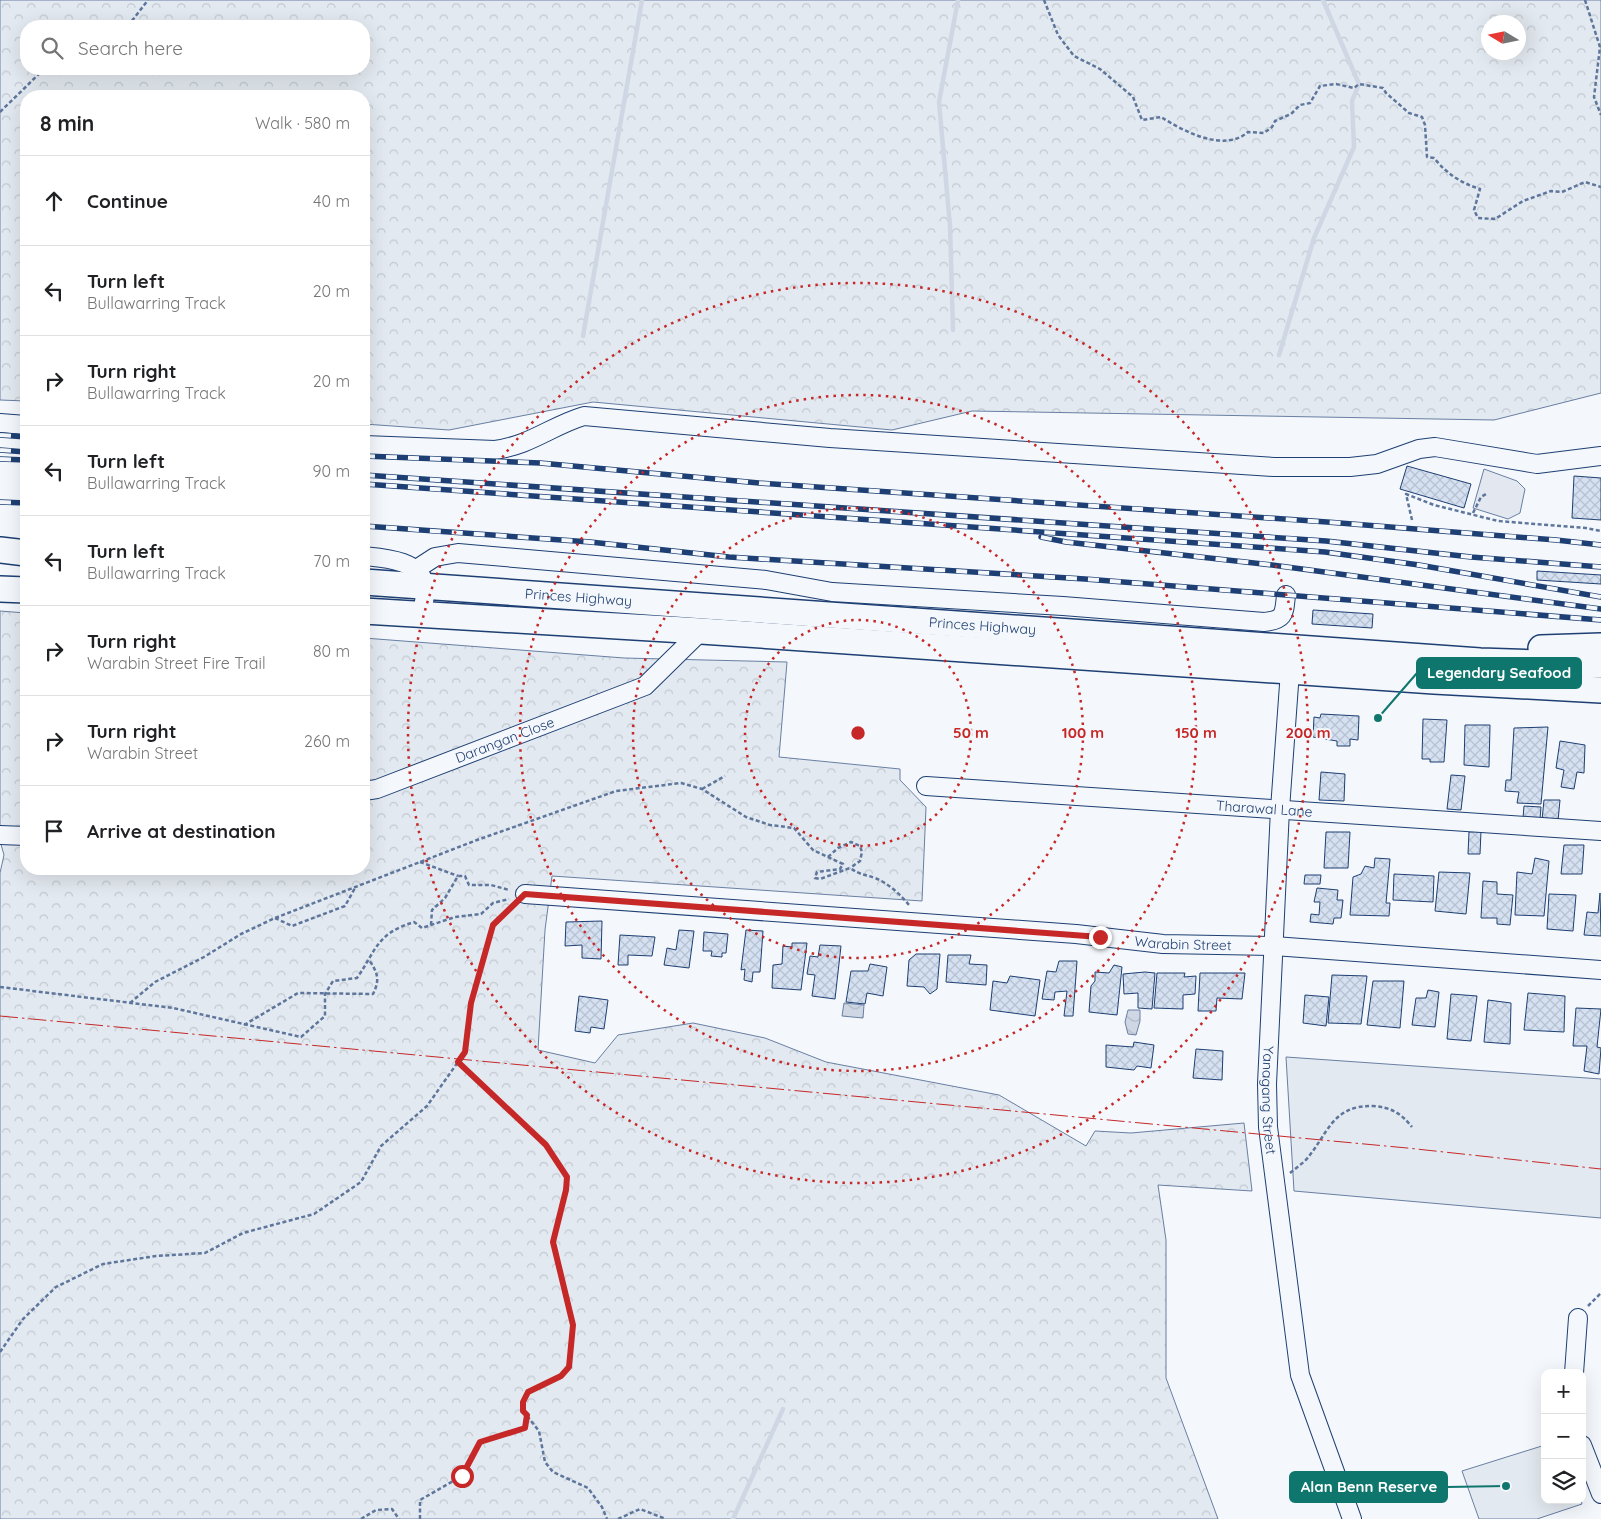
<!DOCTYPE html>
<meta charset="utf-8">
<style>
:root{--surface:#fff;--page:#f2f2f2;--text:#202124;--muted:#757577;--line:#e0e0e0}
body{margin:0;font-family:Quicksand,sans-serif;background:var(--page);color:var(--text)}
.controls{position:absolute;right:15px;bottom:15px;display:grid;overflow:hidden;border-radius:10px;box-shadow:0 5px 20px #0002}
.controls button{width:45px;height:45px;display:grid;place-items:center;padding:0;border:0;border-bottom:1px solid var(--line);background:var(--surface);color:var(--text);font:25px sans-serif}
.compass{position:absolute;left:1481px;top:15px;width:45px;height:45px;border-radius:50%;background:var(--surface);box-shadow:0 5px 20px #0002;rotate:280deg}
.stop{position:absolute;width:15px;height:15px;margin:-11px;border:4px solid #c62828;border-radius:50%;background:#fff}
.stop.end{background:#c62828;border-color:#fff;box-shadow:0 1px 5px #0008}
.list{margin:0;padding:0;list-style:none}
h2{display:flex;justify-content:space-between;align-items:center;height:65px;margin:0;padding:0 20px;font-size:21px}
h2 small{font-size:16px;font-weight:400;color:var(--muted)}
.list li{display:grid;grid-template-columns:32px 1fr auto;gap:15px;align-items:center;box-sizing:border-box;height:90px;padding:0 20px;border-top:1px solid var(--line)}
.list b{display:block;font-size:19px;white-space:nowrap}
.list p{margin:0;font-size:16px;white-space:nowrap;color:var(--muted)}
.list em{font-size:16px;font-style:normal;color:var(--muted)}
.icon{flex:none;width:28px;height:28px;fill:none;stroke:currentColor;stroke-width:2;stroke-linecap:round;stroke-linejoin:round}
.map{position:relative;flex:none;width:1601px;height:1519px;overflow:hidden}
.search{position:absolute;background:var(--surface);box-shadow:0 5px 20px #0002;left:20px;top:20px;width:350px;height:55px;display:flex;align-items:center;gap:12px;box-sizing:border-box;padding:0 18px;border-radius:20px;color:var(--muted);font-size:19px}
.panel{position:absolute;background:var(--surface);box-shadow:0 5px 20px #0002;left:20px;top:90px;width:350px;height:785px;border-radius:20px}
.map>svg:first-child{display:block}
.forest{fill:url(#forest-crowns);stroke:#687fa3;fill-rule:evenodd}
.park{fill:#e3e9f0;stroke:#687fa3}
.parking{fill:#e3e8f0;stroke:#687fa3}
.water{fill:url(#water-waves);stroke:#687fa3}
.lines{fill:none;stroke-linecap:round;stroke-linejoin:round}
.stream{stroke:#cfd7e4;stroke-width:4.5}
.building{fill:url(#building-cross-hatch);stroke:#1d3f73}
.minor-casing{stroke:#1d3f73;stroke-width:20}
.highway-casing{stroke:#1d3f73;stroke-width:28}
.path{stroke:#5e769c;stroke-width:2.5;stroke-dasharray:4 2.5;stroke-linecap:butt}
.minor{stroke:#f4f7fb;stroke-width:18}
.highway{stroke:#f4f7fb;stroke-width:25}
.rail-casing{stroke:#1d3f73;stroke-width:5.5}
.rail{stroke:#f4f7fb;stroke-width:4;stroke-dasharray:11;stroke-linecap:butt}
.power{stroke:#c62828;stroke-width:1;stroke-dasharray:18 4 2.5 4;stroke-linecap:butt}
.route{stroke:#c62828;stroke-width:6}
.ring{fill:none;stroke:#c62828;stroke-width:2.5;stroke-dasharray:2.5 5}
.labels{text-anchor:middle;stroke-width:4;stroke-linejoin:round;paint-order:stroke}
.street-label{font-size:14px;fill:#1d3f73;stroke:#f4f7fb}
.centre{fill:#c62828;stroke:#f4f7fb;stroke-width:2.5}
.ring-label{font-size:15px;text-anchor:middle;font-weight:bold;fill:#c62828;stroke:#f4f7fb;stroke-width:4;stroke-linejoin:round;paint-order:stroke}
.leader{fill:none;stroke:#0f766e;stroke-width:2}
.callout-dot{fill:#0f766e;stroke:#f4f7fb;stroke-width:2}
.callout{fill:#0f766e;stroke:#0f766e;stroke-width:2}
.callout-label{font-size:15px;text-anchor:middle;font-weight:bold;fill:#fff}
</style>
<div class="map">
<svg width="1601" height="1519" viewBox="0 0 1601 1519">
<defs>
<pattern id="forest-crowns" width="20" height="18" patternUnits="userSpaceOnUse" patternTransform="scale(1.25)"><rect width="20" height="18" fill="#e3e9f0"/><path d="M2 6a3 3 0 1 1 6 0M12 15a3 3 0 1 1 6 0" fill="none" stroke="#c2c9d1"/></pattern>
<pattern id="water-waves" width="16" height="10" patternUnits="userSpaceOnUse" patternTransform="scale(1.25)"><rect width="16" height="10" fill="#cfd7e4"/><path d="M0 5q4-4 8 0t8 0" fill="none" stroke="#b1bac7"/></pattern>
<pattern id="building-cross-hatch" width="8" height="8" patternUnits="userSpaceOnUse" patternTransform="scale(1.25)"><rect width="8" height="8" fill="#d5e0f0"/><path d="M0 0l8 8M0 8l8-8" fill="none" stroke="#b6c1d1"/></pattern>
</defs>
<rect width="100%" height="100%" fill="#f4f7fb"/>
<g class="forest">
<path d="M0,0H1601V393L1494,420L972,411L892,430L593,402L449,430L364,424V96H26V401L0,400ZM1518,22V52H1488V22ZM364,26V69H26V26Z"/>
<polygon points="0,611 26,613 26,869 364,869 364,638 624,658 787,662 779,757 900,769 900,780 926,807 922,901 552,876 545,930 538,1050 595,1063 618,1035 693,1023 765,1038 826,1062 999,1095 1086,1146 1095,1131 1131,1133 1244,1123 1252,1191 1158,1185 1166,1240 1166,1378 1218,1519 0,1519 0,873 4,855 0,841"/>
</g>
<g class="park">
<polygon points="1286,1057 1601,1079 1601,1218 1294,1191"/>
<polygon points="1545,1445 1545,1500 1581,1500 1582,1504 1537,1519 1479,1519 1462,1471"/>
</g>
<polygon class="parking" points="1484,469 1517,481 1525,489 1520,513 1508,519 1473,508"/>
<g class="water">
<polygon points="844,1003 864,1005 863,1018 842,1016"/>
<polygon points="1128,1010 1140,1010 1140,1021 1136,1035 1128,1034 1125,1022"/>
</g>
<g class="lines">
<g class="stream">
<polyline points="953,330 950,226 939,102 958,0"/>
<polyline points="583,336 642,0"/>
<polyline points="1279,355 1314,238 1354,147 1352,101 1359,84 1323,0"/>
<polyline points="733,1519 783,1409"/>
</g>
</g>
<g class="building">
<polygon points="1407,466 1471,484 1464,508 1400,489"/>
<polygon points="1574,476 1601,478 1601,520 1572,518"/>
<polygon points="1537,571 1601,575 1601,584 1537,580"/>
<polygon points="1313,610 1373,614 1372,628 1312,624"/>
<polygon points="1321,714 1359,716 1358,740 1350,739 1350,746 1337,746 1337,741 1313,737 1314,717 1320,718"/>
<polygon points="1423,719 1447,720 1444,762 1430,762 1430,759 1422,759"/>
<polygon points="1465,725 1490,725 1489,767 1464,765"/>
<polygon points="1548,727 1541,804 1517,803 1519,792 1505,791 1506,780 1511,780 1514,728"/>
<polygon points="1560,741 1585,745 1584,773 1577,772 1574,789 1561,787 1564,770 1556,768"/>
<polygon points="1321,772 1345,774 1344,801 1319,800"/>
<polygon points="1451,775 1465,776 1461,810 1447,809"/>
<polygon points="1544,800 1560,800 1558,821 1542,820"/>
<polygon points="1524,806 1541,807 1540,819 1523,818"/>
<polygon points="1481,831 1480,854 1468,854 1469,832"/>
<polygon points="1326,832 1350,832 1348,868 1324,868"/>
<polygon points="1564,845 1584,845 1582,874 1561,874"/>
<polygon points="1375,858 1390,859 1386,903 1390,903 1389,916 1350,915 1353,877 1361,874 1365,866 1374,868"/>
<polygon points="1535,858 1549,861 1544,916 1515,915 1517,872 1532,874"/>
<polygon points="1439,872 1470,873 1466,914 1435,911"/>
<polygon points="1394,874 1434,876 1433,902 1393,900"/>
<polygon points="1305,875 1321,875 1320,884 1304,884"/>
<polygon points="1483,881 1497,882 1497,894 1513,895 1510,925 1497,924 1497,918 1481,918"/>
<polygon points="1317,888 1338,890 1337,900 1343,900 1341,918 1334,918 1333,924 1310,922 1311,914 1319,915 1320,902 1314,902"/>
<polygon points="1600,893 1601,936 1584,935 1587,912 1598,913"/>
<polygon points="1549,894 1576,895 1573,931 1547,929"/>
<polygon points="602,921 601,959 582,958 582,945 565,946 566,922"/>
<polygon points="679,930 694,931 689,968 664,965 667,948 676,950"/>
<polygon points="746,930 763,931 760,972 753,972 752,982 744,980 745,969 741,970"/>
<polygon points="704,932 728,934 726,953 722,953 722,957 711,956 712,951 703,951"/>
<polygon points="620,935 655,937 652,956 628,955 628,965 618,965"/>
<polygon points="792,943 807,943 801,990 772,988 773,965 782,964 783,946 792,947"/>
<polygon points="820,945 841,946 835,999 812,996 815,975 807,974 810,956 818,957"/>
<polygon points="916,954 940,954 937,989 930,994 924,987 907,986 909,960"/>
<polygon points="948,955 971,955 969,964 987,965 986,985 946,982"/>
<polygon points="1059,961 1077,961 1073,1016 1064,1016 1067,991 1055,992 1054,1000 1042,999 1047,971 1056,972"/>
<polygon points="870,964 887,967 883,996 867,993 865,1004 846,1002 851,971 868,971"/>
<polygon points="1114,965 1122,967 1117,1015 1089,1012 1091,986 1095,981 1095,972 1109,973"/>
<polygon points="1145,972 1155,973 1152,1009 1138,1008 1138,993 1124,994 1123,974"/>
<polygon points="1157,973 1185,973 1184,977 1196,976 1195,994 1183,995 1183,1009 1154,1008"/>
<polygon points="1200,973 1245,973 1242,999 1217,998 1216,1011 1198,1011"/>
<polygon points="1332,975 1367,976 1361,1024 1328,1023"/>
<polygon points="1010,976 1040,980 1035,1016 990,1010 993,981 1007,983"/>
<polygon points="1373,981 1404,981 1400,1028 1367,1025"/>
<polygon points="1428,990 1439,992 1435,1027 1412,1025 1416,998 1426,998"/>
<polygon points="1528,993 1565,996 1564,1032 1524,1030"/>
<polygon points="1451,994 1477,996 1471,1041 1447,1039"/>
<polygon points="1305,995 1329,997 1326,1026 1303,1023"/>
<polygon points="579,996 608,1000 604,1029 591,1027 590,1033 575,1031"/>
<polygon points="1488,1000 1511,1003 1510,1044 1484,1042"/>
<polygon points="1576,1008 1601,1009 1597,1047 1601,1048 1599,1074 1584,1071 1587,1046 1573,1046"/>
<polygon points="1134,1042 1154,1045 1151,1068 1137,1066 1134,1070 1106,1067 1106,1045 1133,1047"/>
<polygon points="1196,1049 1223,1051 1222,1080 1193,1078"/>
</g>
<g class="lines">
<g class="minor-casing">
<g id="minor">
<polyline points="0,423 26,425"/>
<path d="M364,445L495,450C531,445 551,426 584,416L830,438L1274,467H1350L1377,464L1419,449L1435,447L1537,464L1601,456"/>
<path d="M364,556C384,558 422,560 425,587C426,595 423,606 422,614"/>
<path d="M415,570L435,557L458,553L766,580L832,592L1063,606L1264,622C1285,620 1284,614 1286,595"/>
<path id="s1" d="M1290,671L1280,809L1267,1084L1268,1127L1300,1375L1352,1519"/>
<path id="s2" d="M926,786L1601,831"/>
<path id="s3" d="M364,791L377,789L645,686L701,631"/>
<polyline points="0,835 26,836"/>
<path id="s4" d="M525,894L1076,934L1163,944L1274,946L1601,970"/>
<polyline points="1574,1373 1578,1318"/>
<polyline points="1582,1445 1601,1494"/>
</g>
</g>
<g class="highway-casing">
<g id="highway">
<polyline points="0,550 26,553"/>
<path id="s5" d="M364,582L1480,661L1601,665"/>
<polyline points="0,589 26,590"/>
<polyline points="364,611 701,631 1434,681 1601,690"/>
<polyline points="1541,648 1601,646"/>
</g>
</g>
<g class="path">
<path d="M1044,0L1058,35L1074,56L1100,69L1133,97L1142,120L1161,117C1183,131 1224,153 1248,132L1264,133L1272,127L1275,121L1291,114L1300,105L1310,103L1320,86L1336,84L1354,88L1359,84L1383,88L1386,93L1409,113L1422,117L1425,125L1427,157L1434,158C1447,174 1461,183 1480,189L1474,210L1478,218L1495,219L1523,201L1551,191L1562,192L1585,182L1601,187"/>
<polyline points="1585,0 1600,47 1594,97 1601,115"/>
<polyline points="128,26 148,0"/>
<polyline points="0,112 44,69"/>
<polyline points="1473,513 1481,497 1486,494"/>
<polyline points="1412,520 1406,494 1434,505 1498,521 1586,528 1601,531"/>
<polyline points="702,789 725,776"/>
<polyline points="828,857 838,848 851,842 860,846 862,852 860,861 850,868"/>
<polyline points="420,862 458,876"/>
<polyline points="275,918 292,926 345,906 355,888"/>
<polyline points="431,925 432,910 445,898 458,876 465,876 469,885 491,885 509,890"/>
<path d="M0,987L173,1008L301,1037L325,1016V994L333,981L357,978C377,949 376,934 414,922L422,928L455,917L481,914L493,903L509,899"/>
<path d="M130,1003L155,982L204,957L241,934L275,918L477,840L616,791L681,783L702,789L746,817L770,825L794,828L813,850L843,864L840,869L817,872L815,878L820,879L850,868C860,875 864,874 875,878C888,883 901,895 909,905"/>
<path d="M244,1025L298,993L373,994C380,980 378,973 369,960"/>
<polyline points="458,1062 546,1145 567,1177 566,1190 553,1242 573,1325 569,1367 561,1376 528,1392 523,1402 523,1411 539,1431 545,1462 553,1472 588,1488 602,1507 607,1519"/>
<path d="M1290,1173C1295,1169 1300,1165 1305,1161C1328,1135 1331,1105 1373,1106C1390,1107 1401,1113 1412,1127"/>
<polyline points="1588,1306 1601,1293"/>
<polyline points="0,1352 23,1319 56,1287 103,1264 156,1256 205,1253 243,1233 314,1214 361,1182 381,1146 427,1106 465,1052 471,1003 493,925 513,905"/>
<polyline points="361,1519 376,1510 392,1509 399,1519"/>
<polyline points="420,1519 420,1500 462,1476 480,1442 525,1428 527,1415"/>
<polyline points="618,1519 640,1509 666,1519"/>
</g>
<use href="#minor" class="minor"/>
<use href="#highway" class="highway"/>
<g class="rail-casing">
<g id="rail">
<polyline points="0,435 26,437"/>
<polyline points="0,450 26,452"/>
<polyline points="364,456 540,463 759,483 1327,522 1556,540 1601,545"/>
<polyline points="0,459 26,460"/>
<polyline points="364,475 1326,541 1471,557 1601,567"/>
<polyline points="364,484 1325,552 1419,565 1601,597"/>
<polyline points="0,502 26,503"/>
<polyline points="364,526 590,542 729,557 1085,579 1601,620"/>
<polyline points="1041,537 1066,542 1272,565 1601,609"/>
</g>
</g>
<use href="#rail" class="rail"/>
<polyline class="power" points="0,1016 1407,1148 1601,1169"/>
</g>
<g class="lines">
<polyline class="route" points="462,1476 480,1442 525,1428 527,1415 523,1411 523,1402 528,1392 561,1376 569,1367 573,1325 553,1242 566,1190 567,1177 546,1145 458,1062 465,1052 471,1003 493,925 525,894 1100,937"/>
</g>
<g class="ring">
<circle cx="858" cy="733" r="113"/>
<circle cx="858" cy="733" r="225"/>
<circle cx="858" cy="733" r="338"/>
<circle cx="858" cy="733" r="450"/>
</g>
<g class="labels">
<g class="street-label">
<text dy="5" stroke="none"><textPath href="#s5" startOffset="215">Princes Highway</textPath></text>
<text dy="5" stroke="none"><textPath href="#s5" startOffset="620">Princes Highway</textPath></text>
<text dy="5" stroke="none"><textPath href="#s3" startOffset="150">Darangan Close</textPath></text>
<text dy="5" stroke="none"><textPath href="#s2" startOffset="339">Tharawal Lane</textPath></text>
<text dy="5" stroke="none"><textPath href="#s4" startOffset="660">Warabin Street</textPath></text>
<text dy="5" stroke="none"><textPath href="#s1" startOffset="430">Yanagang Street</textPath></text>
</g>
</g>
<circle cx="858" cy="733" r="8" class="centre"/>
<g class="ring-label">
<text x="971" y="738">50 m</text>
<text x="1083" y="738">100 m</text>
<text x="1196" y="738">150 m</text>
<text x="1308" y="738">200 m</text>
</g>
<path class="leader" d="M1378 718L1417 673M1506 1486L1447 1487"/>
<g class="callout-dot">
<circle cx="1378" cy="718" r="5"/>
<circle cx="1506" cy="1486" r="5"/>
</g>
<g class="callout">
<rect x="1417" y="658" width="164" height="30" rx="5"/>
<rect x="1290" y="1472" width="157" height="30" rx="5"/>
</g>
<g class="callout-label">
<text x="1499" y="678">Legendary Seafood</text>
<text x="1369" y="1492">Alan Benn Reserve</text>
</g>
</svg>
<div class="controls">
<button>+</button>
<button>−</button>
<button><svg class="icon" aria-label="layers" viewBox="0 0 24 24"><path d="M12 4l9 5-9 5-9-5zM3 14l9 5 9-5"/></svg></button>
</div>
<svg class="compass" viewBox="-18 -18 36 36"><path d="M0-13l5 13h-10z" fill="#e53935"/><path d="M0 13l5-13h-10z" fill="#757577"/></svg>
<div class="stop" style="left:462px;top:1476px"></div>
<div class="stop end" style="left:1100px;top:937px"></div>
<div class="search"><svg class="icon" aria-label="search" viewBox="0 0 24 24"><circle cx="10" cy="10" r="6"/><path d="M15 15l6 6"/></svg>Search here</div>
<section class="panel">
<h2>8 min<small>Walk · 580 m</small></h2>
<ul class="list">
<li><svg class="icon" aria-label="ahead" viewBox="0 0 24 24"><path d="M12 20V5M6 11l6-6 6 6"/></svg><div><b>Continue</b></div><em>40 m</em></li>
<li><svg class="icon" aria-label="left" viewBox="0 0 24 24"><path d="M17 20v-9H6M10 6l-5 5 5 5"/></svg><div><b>Turn left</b><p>Bullawarring Track</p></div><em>20 m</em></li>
<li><svg class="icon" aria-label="right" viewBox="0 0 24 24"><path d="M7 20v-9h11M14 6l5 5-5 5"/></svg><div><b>Turn right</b><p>Bullawarring Track</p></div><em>20 m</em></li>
<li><svg class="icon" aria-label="left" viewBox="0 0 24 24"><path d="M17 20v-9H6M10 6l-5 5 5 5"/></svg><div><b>Turn left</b><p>Bullawarring Track</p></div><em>90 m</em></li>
<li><svg class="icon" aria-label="left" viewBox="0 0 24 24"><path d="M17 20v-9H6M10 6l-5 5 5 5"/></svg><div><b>Turn left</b><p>Bullawarring Track</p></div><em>70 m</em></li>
<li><svg class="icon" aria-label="right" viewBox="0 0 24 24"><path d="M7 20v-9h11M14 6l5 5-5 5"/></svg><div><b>Turn right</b><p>Warabin Street Fire Trail</p></div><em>80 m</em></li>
<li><svg class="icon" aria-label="right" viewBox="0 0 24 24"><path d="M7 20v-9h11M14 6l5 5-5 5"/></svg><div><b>Turn right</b><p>Warabin Street</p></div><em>260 m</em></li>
<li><svg class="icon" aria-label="arrive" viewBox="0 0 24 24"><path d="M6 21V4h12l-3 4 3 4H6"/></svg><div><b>Arrive at destination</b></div></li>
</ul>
</section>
</div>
